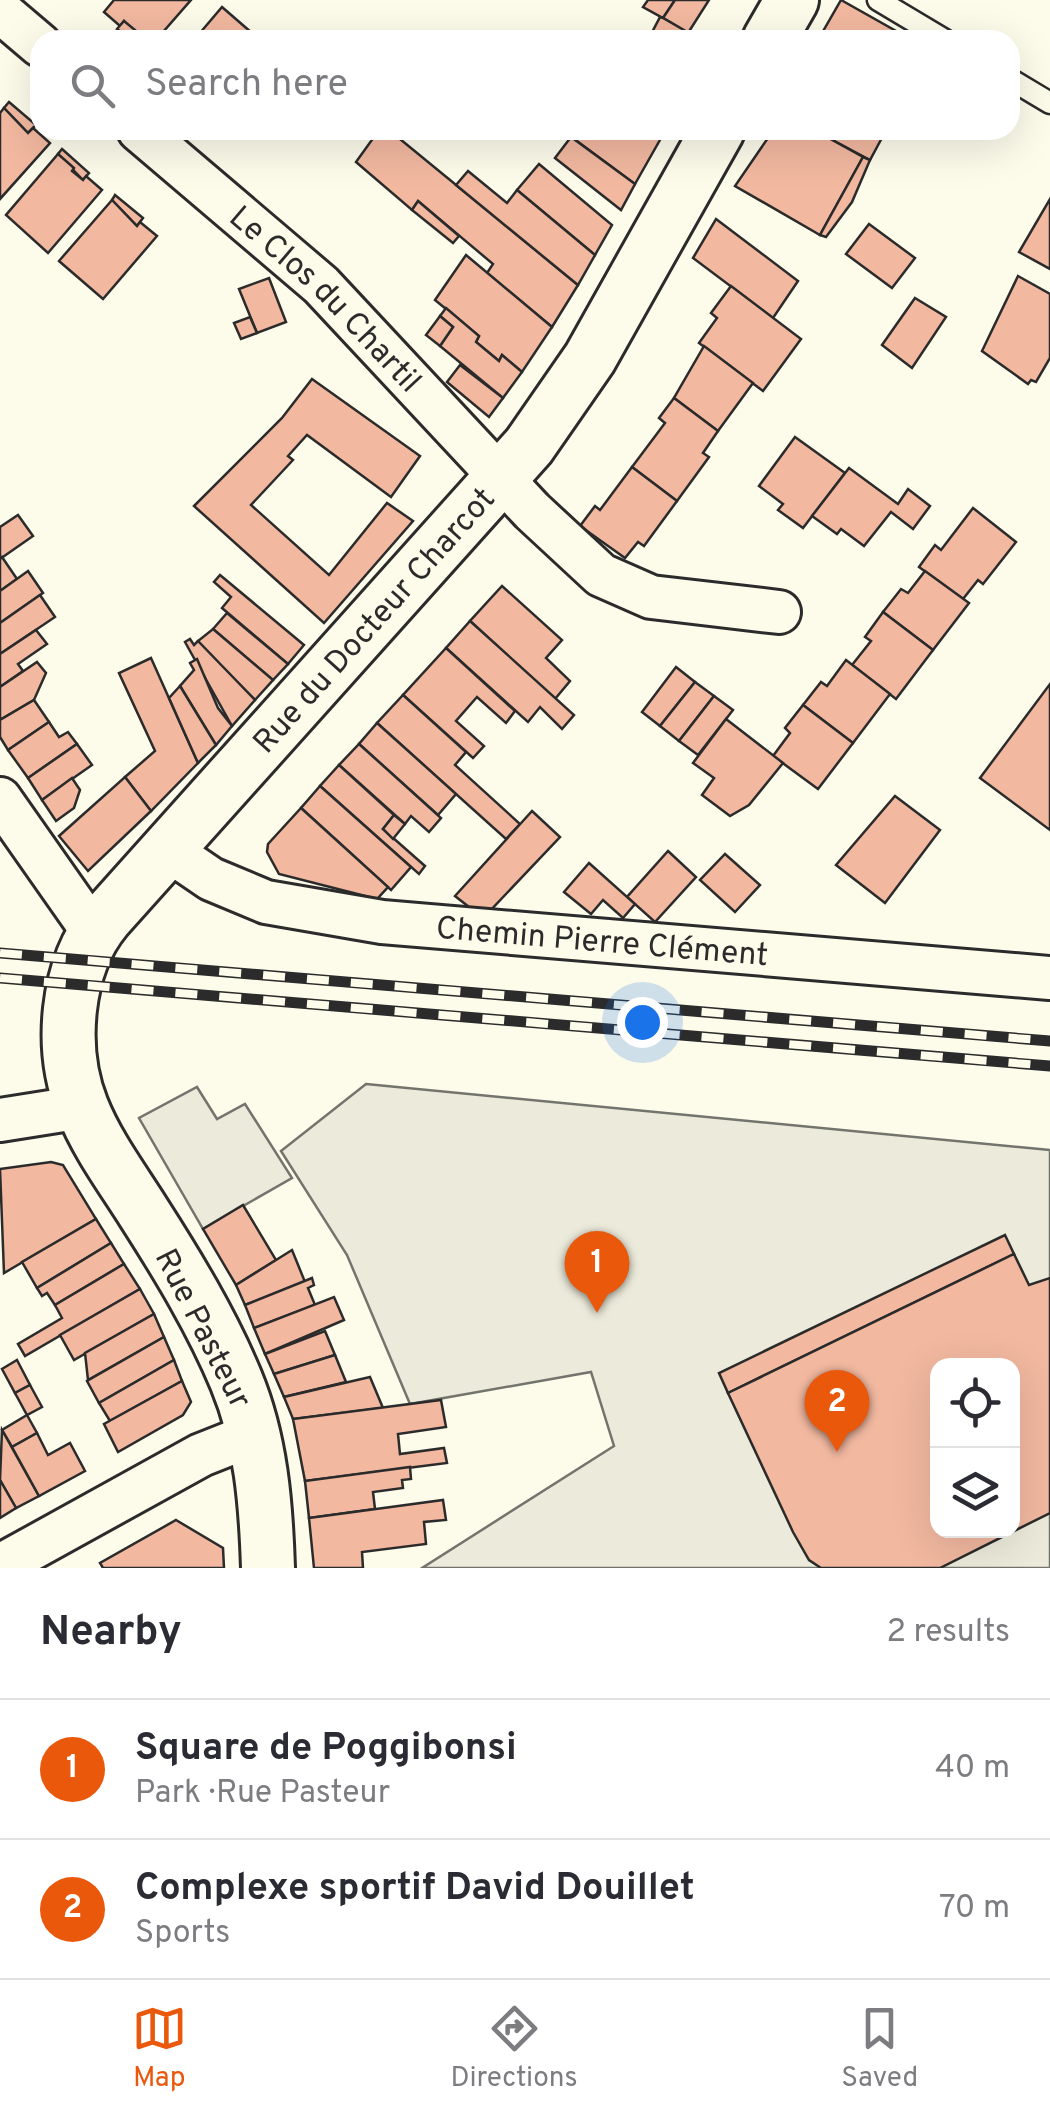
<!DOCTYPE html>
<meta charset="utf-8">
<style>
:root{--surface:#fff;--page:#f2f2f3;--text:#2b2b33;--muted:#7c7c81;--line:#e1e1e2;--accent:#ea580c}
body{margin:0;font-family:Overpass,sans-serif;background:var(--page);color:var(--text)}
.controls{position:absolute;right:30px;bottom:30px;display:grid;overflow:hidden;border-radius:20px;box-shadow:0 10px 40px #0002}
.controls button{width:90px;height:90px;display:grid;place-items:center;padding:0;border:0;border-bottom:2px solid var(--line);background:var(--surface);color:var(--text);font:50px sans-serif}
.you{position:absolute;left:642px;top:1022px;width:35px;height:35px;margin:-25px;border:8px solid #fff;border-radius:50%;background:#1a73e8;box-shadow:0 0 0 15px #1a73e833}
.badge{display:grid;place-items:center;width:65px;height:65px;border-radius:50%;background:var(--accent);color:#fff;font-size:32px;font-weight:700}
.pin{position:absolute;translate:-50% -82px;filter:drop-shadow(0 2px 5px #0008)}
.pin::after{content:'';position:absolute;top:52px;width:35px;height:30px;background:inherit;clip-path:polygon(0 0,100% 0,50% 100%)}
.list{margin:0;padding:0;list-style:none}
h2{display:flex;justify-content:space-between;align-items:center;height:130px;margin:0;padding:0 40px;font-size:42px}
h2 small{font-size:32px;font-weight:400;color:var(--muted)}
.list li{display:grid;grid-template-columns:65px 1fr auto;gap:30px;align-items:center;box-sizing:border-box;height:140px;padding:0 40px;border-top:2px solid var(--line)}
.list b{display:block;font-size:38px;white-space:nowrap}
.list p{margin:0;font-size:32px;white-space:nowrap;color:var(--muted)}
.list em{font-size:32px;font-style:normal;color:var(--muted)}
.icon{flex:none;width:55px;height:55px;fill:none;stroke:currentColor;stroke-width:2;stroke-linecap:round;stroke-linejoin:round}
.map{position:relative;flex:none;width:1050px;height:1568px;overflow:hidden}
.search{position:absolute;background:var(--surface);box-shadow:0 10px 40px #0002;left:30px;right:30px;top:30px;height:110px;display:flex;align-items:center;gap:25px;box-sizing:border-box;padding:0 35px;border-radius:30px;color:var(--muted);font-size:38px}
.sheet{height:410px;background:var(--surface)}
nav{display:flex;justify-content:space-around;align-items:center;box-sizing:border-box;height:140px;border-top:2px solid var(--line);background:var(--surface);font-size:28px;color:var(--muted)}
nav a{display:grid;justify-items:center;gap:5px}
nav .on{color:var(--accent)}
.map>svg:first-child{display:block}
.green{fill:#ecebdb;stroke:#74746e;stroke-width:2.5;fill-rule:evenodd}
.parking{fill:#eceadb;stroke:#74746e;stroke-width:2.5}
.building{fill:#f2b8a0;stroke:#2b2b2b;stroke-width:2.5;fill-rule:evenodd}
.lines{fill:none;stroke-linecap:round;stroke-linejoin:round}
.service-casing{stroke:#2b2b2b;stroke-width:25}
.minor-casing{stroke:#2b2b2b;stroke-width:48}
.tertiary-casing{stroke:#2b2b2b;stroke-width:58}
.service{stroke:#fdfbea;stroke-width:20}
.minor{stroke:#fdfbea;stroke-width:42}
.tertiary{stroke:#fdfbea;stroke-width:52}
.rail-casing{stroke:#2b2b2b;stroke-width:11}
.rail{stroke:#fdfbea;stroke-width:8;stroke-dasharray:22;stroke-linecap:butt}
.labels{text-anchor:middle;stroke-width:8;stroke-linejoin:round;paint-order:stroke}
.street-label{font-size:32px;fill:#2b2b2b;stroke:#fdfbea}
</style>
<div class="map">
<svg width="1050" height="1568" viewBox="0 0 1050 1568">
<rect width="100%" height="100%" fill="#fdfbea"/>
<path class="green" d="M366,1084L1050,1150V1568H422L614,1446L591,1372L410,1404L347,1255L281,1151ZM938,1366H1012V1530H938Z"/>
<polygon class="parking" points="197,1087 217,1119 245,1104 292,1178 203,1229 139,1118"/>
<g class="building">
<polygon points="114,0 191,0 156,40 140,40 124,21 120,26 104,12"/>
<polygon points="648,0 675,0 663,18 643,7"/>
<polygon points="675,0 709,0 688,33 663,18"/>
<polygon points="841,0 912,40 818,40"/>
<polygon points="222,7 260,40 194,40"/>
<polygon points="660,17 663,18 701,40 648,40"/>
<polygon points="124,21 135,30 132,33 140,40 131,40 117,29"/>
<polygon points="9,102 36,125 28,133 4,108"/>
<polygon points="4,108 28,133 33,128 50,143 0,199 0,113"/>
<polygon points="366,130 389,130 578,285 552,327 487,273 493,264 418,201 412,210 356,162 374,137"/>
<polygon points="562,130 663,130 665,131 635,184"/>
<polygon points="814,130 877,130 884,134 870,160"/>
<polygon points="814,130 863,157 820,235 735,186 770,135 766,130"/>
<polygon points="571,137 635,184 621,210 555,158"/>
<polygon points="62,149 89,173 83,180 58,154"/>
<polygon points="58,154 74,168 72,171 83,180 86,176 102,190 48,253 6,215"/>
<polygon points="863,157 870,160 852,202 826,237 820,235"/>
<polygon points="539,164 612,225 595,255 517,190"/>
<polygon points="468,171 507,203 517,190 595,255 578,285 456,185"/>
<polygon points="115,195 143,218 137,226 112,200"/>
<polygon points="1050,199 1050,269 1019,252"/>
<polygon points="112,200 137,226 140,222 157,236 103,299 59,261"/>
<polygon points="418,201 459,236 453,243 412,210"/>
<polygon points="716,219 798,281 773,318 693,258"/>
<polygon points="869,224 915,258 892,288 846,254"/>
<polygon points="466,255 552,327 522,372 502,355 499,361 476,342 479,336 435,300"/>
<polygon points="1018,276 1050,294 1050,358 1036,382 1031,380 1028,384 982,351"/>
<polygon points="269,278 286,322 257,333 239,289"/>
<polygon points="731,286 801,339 763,391 699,343 717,318 711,313"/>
<polygon points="915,298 946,317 912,368 882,345"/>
<polygon points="446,308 479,336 476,342 499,361 502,355 522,372 503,398 440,346 453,327 440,316"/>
<polygon points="440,316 453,327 440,346 426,335"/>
<polygon points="250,317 257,333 241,339 234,323"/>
<polygon points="704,346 753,383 718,431 674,398"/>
<polygon points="460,365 503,398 489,417 447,382"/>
<polygon points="312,379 420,456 391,497 307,435 288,456 293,460 251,505 329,575 387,503 413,521 324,623 194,506 282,418"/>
<polygon points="674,398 718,431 703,453 709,457 677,501 632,467 665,423 659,418"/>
<polygon points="795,437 845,473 803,528 778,510 783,504 759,486"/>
<polygon points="632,467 677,501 644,546 638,542 625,558 580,526 595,506 600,510"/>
<polygon points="849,468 898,504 908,489 930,506 913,529 891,512 864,546 841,529 837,534 812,516"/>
<polygon points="973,508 1016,542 983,584 978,580 963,599 919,567 935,545 941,550"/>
<polygon points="18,515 33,536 0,559 0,527"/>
<polygon points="2,557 17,579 0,591 0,559"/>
<polygon points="28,571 43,593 0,623 0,591"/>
<polygon points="925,571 969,603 933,650 883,612 901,589 908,593"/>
<polygon points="220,575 304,645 288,664 222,608 231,597 214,582"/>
<polygon points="502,586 562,640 546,658 570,681 555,699 470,621"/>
<polygon points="40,595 55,617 0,654 0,623"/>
<polygon points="883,612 933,650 896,699 852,665 871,641 865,637"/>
<polygon points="227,613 288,664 273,680 213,629"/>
<polygon points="470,621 574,715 562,729 540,707 528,722 446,648"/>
<polygon points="213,629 273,680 255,700 201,647 198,641"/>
<polygon points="36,630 47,644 18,664 23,671 0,687 0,654"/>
<polygon points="190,639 194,645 198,641 255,700 232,726 185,642"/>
<polygon points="446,648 515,711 506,723 477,697 456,721 484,746 473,758 403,695"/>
<polygon points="151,658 198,763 151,811 125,777 155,751 119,673"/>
<polygon points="197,659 218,708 232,726 216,745 180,686 194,670 190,663"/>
<polygon points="846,660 890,694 853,743 803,705 821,682 827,686"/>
<polygon points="37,662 46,673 34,700 0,720 0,687"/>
<polygon points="676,667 695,682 660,726 642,712"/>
<polygon points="695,682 714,696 679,741 660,726"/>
<polygon points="1050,684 1050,830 980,778"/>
<polygon points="180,686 216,745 198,763 169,698"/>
<polygon points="403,695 466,752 455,765 520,824 506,839 377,723"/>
<polygon points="714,696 733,710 698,755 679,741"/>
<polygon points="34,700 49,722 8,750 0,737 0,720"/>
<polygon points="803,705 853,743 818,789 773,756 790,733 785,728"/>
<polygon points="726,719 783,763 749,805 730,816 702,795 714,778 693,763"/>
<polygon points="49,722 59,737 68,732 77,744 28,778 8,750"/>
<polygon points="377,723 456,794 438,815 359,744"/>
<polygon points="77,744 92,765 42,800 28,778"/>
<polygon points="359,744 441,818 429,832 411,816 405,824 339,765"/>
<polygon points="339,765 394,815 383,829 425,866 419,874 320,786"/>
<polygon points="125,777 151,811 88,871 59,836"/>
<polygon points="72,778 80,790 74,808 56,821 42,800"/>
<polygon points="320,786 411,867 391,890 301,808"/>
<polygon points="895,796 940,830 885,903 836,865"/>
<polygon points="301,808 388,887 377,899 279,874 267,852 268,844"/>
<polygon points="532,811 560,837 487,914 478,914 455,896"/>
<polygon points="394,815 405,824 393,839 383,829"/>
<polygon points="668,851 696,877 655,922 627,897"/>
<polygon points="725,854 760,885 735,912 700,880"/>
<polygon points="589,863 635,904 623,918 603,900 591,914 564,892"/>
<polygon points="51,1162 63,1165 96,1219 4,1273 0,1169"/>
<polygon points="243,1205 276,1260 236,1285 203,1229"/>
<polygon points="96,1219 111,1243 37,1288 22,1262"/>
<polygon points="1005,1235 1014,1254 728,1393 719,1373"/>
<polygon points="111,1243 124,1264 55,1305 47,1293 42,1296 37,1288"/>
<polygon points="292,1250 305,1282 245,1305 236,1285"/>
<path d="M1014,1254L1029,1285L1050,1278V1513L940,1568H821L809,1560L793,1532L728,1393ZM938,1366H1012V1530H938Z"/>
<polygon points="124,1264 140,1289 25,1356 18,1344 62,1318 55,1305"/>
<polygon points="312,1278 314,1285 308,1288 315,1305 254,1328 245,1305"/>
<polygon points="140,1289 154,1314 74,1360 60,1335"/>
<polygon points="334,1297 344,1320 265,1354 254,1328"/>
<polygon points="154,1314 164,1337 88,1380 85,1353"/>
<polygon points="325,1331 335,1355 274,1374 265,1354"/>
<polygon points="164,1337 174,1360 99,1403 87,1381"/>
<polygon points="335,1355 346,1382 284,1397 274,1374"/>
<polygon points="17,1360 30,1385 15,1393 2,1369"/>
<polygon points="174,1360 182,1381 110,1421 99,1403"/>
<polygon points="370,1377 383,1408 293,1419 284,1397"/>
<polygon points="182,1381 191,1402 183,1415 118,1452 104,1424"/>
<polygon points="30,1385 42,1407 27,1415 15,1393"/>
<polygon points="441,1400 446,1427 398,1434 400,1454 444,1448 447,1463 305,1481 293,1419"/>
<polygon points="27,1415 37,1433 12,1447 2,1430"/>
<polygon points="2,1430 39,1496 16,1508 0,1480"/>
<polygon points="37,1433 48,1455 70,1443 85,1471 39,1496 12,1447"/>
<polygon points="410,1467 411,1479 402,1480 403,1488 373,1492 375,1509 309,1518 305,1481"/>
<polygon points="0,1480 16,1508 0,1518"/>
<polygon points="443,1500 446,1520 424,1522 426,1544 362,1552 363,1568 314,1568 309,1518"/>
<polygon points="176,1520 223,1548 224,1568 103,1568 100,1563"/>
</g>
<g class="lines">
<g class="service-casing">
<g id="service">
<polyline points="878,0 945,40"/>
<polyline points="1010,79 1050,103"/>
</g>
</g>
<g class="minor-casing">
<g id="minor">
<polyline points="0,11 40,45"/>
<path id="s1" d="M139,130L321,285L532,511L601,575L651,597L779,612"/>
<polyline points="0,799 94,933"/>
<path id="s2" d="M170,851L211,879L266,902L382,922L1050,978"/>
<polyline points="0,1120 82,1107"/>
<polyline points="0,1566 201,1455 254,1434"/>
</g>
</g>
<g class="tertiary-casing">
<g id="tertiary">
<polyline points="769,40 792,0"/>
<path id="s3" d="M268,1568C266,1504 261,1440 236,1380C212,1322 178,1266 144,1213C122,1178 97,1145 82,1107C59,1049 65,967 106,918L529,446L590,358L718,130"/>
</g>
</g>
<use href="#service" class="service"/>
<use href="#minor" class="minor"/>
<use href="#tertiary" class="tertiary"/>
<g class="rail-casing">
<g id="rail">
<polyline points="0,953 1050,1041"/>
<polyline points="0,978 1050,1066"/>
</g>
</g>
<use href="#rail" class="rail"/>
</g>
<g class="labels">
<g class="street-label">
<text dy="11" stroke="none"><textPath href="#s1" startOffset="252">Le Clos du Chartil</textPath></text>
<text dy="11" stroke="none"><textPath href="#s3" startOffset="1105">Rue du Docteur Charcot</textPath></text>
<text dy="11" stroke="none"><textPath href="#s2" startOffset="448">Chemin Pierre Clément</textPath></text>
<text transform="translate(204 1328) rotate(63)" y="11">Rue Pasteur</text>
</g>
</g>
</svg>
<div class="controls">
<button><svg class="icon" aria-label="locate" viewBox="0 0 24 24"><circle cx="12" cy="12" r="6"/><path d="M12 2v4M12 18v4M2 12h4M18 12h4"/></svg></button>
<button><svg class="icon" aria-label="layers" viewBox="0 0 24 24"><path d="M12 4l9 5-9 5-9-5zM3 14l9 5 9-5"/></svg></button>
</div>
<div class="you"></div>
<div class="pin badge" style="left:597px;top:1313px">1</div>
<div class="pin badge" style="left:837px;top:1452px">2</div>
<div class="search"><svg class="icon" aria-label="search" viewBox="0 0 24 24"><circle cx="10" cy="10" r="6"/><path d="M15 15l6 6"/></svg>Search here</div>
</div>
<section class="sheet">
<h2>Nearby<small>2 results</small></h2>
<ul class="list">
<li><span class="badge">1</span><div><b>Square de Poggibonsi</b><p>Park · Rue Pasteur</p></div><em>40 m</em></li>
<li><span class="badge">2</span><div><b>Complexe sportif David Douillet</b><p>Sports</p></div><em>70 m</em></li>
</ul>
</section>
<nav>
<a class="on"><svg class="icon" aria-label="map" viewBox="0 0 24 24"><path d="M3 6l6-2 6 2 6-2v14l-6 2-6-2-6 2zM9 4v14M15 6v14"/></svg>Map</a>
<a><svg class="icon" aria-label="directions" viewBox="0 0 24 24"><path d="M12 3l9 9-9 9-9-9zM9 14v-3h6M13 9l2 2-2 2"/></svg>Directions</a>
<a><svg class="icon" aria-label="saved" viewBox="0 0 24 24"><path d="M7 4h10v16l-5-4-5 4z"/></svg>Saved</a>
</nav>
